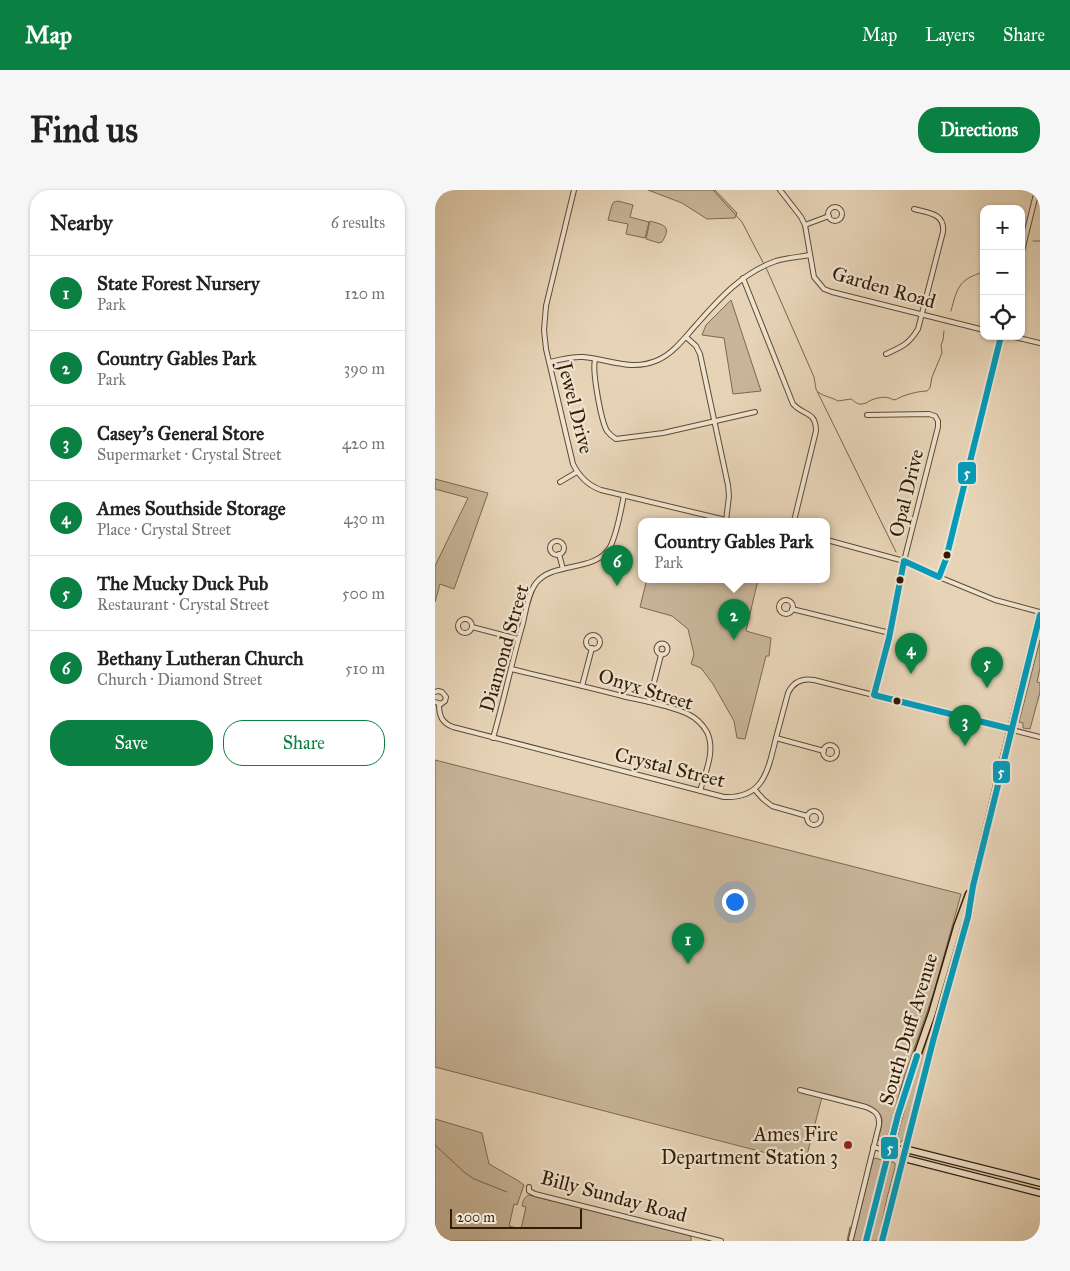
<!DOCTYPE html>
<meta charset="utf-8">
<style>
:root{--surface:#fff;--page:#f6f6f6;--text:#222;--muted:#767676;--line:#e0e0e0;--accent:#0b8043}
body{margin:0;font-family:"IM FELL Great Primer",serif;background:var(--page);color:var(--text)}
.controls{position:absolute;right:15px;top:15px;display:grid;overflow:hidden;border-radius:10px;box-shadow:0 1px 4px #0004}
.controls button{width:45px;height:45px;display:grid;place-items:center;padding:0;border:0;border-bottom:1px solid var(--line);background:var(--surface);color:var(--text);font:25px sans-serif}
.scale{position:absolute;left:15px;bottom:12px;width:132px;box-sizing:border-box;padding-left:5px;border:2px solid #321c05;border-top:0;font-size:14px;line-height:18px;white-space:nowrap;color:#321c05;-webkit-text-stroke:4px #efe3d0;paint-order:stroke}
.you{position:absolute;left:299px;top:711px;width:18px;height:18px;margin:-12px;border:4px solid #fff;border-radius:50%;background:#1a73e8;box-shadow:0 0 0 8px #1a73e833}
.badge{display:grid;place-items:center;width:32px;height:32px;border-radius:50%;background:var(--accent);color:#fff;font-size:16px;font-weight:700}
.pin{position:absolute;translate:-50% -41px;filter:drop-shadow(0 1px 2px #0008)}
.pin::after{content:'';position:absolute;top:26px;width:18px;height:15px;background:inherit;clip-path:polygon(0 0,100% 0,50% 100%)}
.popup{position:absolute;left:203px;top:328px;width:192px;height:65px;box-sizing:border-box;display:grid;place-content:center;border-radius:10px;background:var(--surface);filter:drop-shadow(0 1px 4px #0005);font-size:16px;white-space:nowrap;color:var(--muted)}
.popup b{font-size:19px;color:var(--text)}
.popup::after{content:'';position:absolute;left:50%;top:100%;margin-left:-10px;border:10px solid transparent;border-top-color:var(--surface)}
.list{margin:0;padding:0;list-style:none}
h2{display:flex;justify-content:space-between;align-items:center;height:65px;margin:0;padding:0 20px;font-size:21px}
h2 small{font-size:16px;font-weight:400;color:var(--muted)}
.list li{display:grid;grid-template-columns:32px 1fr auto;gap:15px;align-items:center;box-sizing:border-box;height:75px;padding:0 20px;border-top:1px solid var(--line)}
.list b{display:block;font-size:19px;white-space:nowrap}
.list p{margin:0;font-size:16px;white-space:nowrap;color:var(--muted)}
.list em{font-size:16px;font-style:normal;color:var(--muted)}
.actions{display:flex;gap:10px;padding:15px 20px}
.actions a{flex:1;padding:11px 0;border:1px solid var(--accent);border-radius:20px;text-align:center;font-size:18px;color:var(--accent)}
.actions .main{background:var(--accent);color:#fff}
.icon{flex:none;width:28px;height:28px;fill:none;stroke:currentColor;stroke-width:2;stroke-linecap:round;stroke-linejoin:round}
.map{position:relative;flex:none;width:605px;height:1051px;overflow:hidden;border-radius:20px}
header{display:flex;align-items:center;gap:30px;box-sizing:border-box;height:70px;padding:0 25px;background:var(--accent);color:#fff}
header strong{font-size:24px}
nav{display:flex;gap:28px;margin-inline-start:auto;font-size:18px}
.intro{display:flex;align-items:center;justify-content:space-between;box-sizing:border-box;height:120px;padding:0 30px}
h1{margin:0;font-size:35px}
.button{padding:12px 22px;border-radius:20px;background:var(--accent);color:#fff;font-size:18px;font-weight:700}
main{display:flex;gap:30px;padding:0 30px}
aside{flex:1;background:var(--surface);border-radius:20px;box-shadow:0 1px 4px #0004}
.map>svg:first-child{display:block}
.green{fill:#c8b599;stroke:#7d684f}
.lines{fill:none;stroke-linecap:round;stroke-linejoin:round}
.stream{stroke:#79654b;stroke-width:1}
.minor-casing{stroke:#5f4a32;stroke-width:6}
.secondary-casing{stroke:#321c05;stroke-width:8}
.primary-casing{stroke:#321c05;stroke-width:9}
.minor{stroke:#efe3d0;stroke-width:4}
.secondary{stroke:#efe3d0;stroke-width:5.5}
.primary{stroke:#e7d4b7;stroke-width:6}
.bus-1-casing{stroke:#efe3d0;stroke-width:10}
.bus-1{stroke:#059bba;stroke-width:6}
.bus-dot{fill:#321c05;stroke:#efe3d0;stroke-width:2}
.poi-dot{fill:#8f2418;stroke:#efe3d0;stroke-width:2}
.labels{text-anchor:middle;stroke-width:4.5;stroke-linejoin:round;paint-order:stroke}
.street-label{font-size:20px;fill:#321c05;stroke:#efe3d0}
.poi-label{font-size:20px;fill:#321c05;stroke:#efe3d0;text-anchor:end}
.line-badge{stroke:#efe3d0;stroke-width:2}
.badge-label{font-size:14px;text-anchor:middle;font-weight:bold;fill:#fff}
</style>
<header>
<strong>Map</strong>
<nav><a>Map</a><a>Layers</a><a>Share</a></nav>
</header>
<div class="intro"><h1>Find us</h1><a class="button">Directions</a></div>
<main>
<aside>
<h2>Nearby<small>6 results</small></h2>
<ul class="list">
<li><span class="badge">1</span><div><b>State Forest Nursery</b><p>Park</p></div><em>120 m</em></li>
<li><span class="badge">2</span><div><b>Country Gables Park</b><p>Park</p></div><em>390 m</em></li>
<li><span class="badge">3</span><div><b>Casey's General Store</b><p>Supermarket · Crystal Street</p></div><em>420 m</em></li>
<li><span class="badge">4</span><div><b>Ames Southside Storage</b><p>Place · Crystal Street</p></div><em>430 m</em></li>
<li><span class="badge">5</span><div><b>The Mucky Duck Pub</b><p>Restaurant · Crystal Street</p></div><em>500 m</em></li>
<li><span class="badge">6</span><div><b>Bethany Lutheran Church</b><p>Church · Diamond Street</p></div><em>510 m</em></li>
</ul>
<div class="actions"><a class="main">Save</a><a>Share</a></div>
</aside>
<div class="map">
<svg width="605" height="1051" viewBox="0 0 605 1051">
<rect width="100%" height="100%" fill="#e7d4b7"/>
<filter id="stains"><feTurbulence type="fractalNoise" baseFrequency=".004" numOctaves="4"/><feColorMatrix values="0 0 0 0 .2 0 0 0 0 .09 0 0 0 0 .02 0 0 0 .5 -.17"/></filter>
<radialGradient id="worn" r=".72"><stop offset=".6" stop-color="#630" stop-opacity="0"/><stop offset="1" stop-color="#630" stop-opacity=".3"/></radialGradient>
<g class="green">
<polygon points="213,0 280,0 302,23 300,28 272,29 247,13"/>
<polygon points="183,11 198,15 195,27 214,32 210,48 191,44 193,34 173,30 177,15 179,12"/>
<path d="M215,31C229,35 237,36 227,52L224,53L211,49Z"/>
<polygon points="296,110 326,201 298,204 289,148 267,145 271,135"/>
<polygon points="0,289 53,303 19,399 5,394 0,412 0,376 33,308 0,299"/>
<polygon points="212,389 327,389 323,390 311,441 336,448 334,466 331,466 310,549 302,548 299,531 278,494 266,478 256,474 259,464 253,439 237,426 205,417"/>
<polygon points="605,450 605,478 602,492 605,493 605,502 595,539 588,538 588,533 584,532"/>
<path d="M0,570L526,704L499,802L468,890L452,949L450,952H446L443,950C444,943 449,933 446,926C442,914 401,907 388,903L370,973L0,877Z"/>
<polygon points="501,820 503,821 469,948 466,952 462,954 461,951 475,899"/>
<path d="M0,929L47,943L54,974L82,990L89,995L82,1015L79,1014L74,1036L86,1039L91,1017L87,1016C88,1011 89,1007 94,1005L253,1045L256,1047V1051H0Z"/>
<polygon points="440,968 447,970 428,1051 412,1051 415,1037 417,1037 414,1049 418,1050 438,970"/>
<polygon points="457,972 460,973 460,978 452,1008 443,1051 435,1051 453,979 455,973"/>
</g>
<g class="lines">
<g class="stream">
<polyline points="278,0 307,32 333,82 379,187 381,199 461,362"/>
<polyline points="598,51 605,51"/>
<path d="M516,121C522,99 523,89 549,82"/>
<path d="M383,202C390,207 396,207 403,211L416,209C419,211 423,215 427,214C431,214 435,210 439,209C446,207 452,206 459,210C463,209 467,206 471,205C478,203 485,201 492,201L495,198L497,187L507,163L506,155L508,150L509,141"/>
<polyline points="0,955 29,982 39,989 72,1002"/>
</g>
<g class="minor-casing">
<g id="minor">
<path d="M139,0L111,116L109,140L111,159L138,274C144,286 152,295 166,300L295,331"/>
<polyline points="345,0 366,27 370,35 379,87 389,99 397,102 549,140"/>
<circle cx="400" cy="24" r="7"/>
<polyline points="370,35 394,26"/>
<polyline points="586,65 602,0"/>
<path d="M308,88L358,214C369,226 381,221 381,241L359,331"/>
<polyline points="575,146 605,153"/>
<polyline points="251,147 261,156 265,164 293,295 294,306 291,331"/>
<path d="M451,164C467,157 474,154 483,139L508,42C510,23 493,23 479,19"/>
<path d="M160,170C157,181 166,231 172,241C175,245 178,247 181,249L228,243L320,222"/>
<path d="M114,172C125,170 137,166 148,167C174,169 196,182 223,170C239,163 250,147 262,134C285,108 307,83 341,71C352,68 364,67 375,65"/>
<polyline points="432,225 494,224 500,226 503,231 503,237 469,371 454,448 439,505"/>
<polyline points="125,292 142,282"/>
<polyline points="392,350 469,371 504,387 560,410 605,422"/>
<circle cx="122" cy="358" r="7"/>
<polyline points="124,364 128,379"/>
<polyline points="504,387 511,369 566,146"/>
<circle cx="351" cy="417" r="7"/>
<polyline points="357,419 455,443"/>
<circle cx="30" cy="436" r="7"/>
<polyline points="37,437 83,449"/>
<circle cx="158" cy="452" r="7"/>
<circle cx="227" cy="459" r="5.5"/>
<path d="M76,479C114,488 153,497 191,507C209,511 236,516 253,524C261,528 268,535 272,542C281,561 270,583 265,601"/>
<polyline points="147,496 157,458"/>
<polyline points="0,502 3,501 7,502 11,507 10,511 6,514 0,512"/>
<polyline points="214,512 226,465"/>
<path d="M4,514C4,526 7,533 18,537L289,607C329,609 333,580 341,548C345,533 349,518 353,503C358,492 367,488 379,490L605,547"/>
<path d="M58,548C69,510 77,471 88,433C91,420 93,404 101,393C118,371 160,383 175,357C182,344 186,320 189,305"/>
<polyline points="341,548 389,561"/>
<circle cx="395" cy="562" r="7"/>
<polyline points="320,600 328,609 337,616 372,626"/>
<circle cx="379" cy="628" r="7"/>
<path d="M365,900L431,917C440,921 445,924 444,935L416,1049"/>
<polyline points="438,957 454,961"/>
<polyline points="94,997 94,1001 100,1004 286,1051"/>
</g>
</g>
<g class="secondary-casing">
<g id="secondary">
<polyline points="454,961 468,968 605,1003"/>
<polyline points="454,961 470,959 605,993"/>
</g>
</g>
<g class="primary-casing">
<g id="primary">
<polyline points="431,1051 470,900 497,823 522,737 534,704"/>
<polyline points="447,1051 498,851 533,727 538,696 564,588 605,425"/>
</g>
</g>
<use href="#minor" class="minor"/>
<use href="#secondary" class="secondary"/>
<use href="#primary" class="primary"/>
<g class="bus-1-casing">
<g id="bus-1">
<polyline points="566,146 511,369 504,387 469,371 454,448 439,505 576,539"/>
<polyline points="431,1051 463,925 482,866"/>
<polyline points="447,1051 498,851 533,727 538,696 605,425"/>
</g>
</g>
<use href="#bus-1" class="bus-1"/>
</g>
<g class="bus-dot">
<circle cx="512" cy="365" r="4.5"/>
<circle cx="465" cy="390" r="4.5"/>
<circle cx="462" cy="511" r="4.5"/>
</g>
<circle class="poi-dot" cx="413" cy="955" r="5"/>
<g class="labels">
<g class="street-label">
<text transform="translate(449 97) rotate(16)" y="7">Garden Road</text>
<text transform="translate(141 218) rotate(76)" y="7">Jewel Drive</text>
<text transform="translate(471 303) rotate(-76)" y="7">Opal Drive</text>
<text transform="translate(69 458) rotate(-74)" y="7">Diamond Street</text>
<text transform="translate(211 499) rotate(17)" y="7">Onyx Street</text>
<text transform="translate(235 577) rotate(14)" y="7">Crystal Street</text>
<text transform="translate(473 839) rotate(-73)" y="7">South Duff Avenue</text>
<text transform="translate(179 1006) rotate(15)" y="7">Billy Sunday Road</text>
</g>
<g class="poi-label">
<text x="403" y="951">Ames Fire<tspan x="403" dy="23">Department Station 3</tspan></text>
</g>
</g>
<g class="line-badge">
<rect x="522" y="271" width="20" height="24" rx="5" fill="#059bba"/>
<rect x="557" y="570" width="19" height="24" rx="5" fill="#059bba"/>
<rect x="445" y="946" width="19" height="24" rx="5" fill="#059bba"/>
</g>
<g class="badge-label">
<text x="532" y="288">5</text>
<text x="566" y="587">5</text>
<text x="455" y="963">5</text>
</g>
<rect width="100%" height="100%" filter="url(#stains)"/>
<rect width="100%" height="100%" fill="url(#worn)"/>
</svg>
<div class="controls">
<button>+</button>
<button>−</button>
<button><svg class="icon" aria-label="locate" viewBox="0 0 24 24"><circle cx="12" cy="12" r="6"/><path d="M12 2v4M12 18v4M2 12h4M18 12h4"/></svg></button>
</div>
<div class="scale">200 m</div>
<div class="you"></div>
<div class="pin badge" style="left:253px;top:774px">1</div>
<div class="pin badge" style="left:299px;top:450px">2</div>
<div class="popup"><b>Country Gables Park</b>Park</div>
<div class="pin badge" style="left:530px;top:556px">3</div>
<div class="pin badge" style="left:476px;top:484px">4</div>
<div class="pin badge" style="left:552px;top:498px">5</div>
<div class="pin badge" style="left:182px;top:396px">6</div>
</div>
</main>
